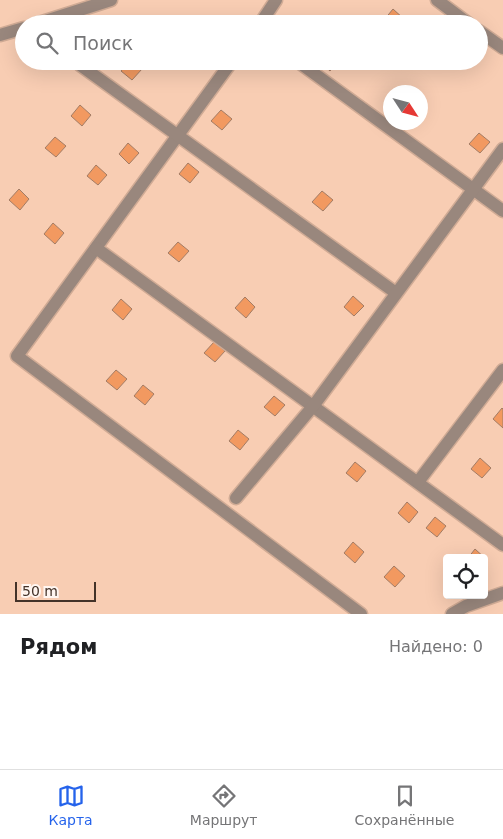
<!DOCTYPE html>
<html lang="ru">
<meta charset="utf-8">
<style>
:root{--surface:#fff;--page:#f6f6f6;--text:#202124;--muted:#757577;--line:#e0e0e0;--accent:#2563eb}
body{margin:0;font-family:"DejaVu Sans",sans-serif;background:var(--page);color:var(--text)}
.controls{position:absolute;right:15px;bottom:15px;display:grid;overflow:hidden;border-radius:5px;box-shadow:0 5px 20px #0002}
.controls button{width:45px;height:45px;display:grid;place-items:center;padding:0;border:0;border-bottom:1px solid var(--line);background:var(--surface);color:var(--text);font:25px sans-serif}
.compass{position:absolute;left:383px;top:85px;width:45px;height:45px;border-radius:50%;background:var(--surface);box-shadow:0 5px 20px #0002;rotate:126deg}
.scale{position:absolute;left:15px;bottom:12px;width:81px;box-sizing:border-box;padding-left:5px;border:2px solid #443329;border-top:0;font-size:14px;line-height:18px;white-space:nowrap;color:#443329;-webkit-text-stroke:4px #fff6f1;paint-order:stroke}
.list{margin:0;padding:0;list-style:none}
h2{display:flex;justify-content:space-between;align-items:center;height:65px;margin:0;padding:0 20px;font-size:21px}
h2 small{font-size:16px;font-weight:400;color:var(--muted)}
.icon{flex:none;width:28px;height:28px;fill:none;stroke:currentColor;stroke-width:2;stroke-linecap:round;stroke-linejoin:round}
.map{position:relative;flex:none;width:503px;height:614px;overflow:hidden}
.search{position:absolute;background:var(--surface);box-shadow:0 5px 20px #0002;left:15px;right:15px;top:15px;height:55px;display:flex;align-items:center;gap:12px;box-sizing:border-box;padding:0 18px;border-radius:28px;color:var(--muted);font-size:19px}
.sheet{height:155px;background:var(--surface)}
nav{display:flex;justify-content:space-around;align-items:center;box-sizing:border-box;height:70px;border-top:1px solid var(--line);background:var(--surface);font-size:14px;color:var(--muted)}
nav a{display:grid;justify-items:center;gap:2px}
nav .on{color:var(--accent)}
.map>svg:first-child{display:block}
.building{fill:#f29960;stroke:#a37c65}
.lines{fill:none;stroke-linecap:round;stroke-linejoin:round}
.minor-casing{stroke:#d0ab95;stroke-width:15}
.minor{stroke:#99877d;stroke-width:12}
</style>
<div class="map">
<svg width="503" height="614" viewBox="0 0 503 614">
<rect width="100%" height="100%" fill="#f8cdb3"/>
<g class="building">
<polygon points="393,9 404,19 400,24 388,24 384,20"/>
<polygon points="279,16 288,24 271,24"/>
<polygon points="130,61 132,61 142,69 132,80 121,71"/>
<polygon points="319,61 338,61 330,71"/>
<polygon points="80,105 91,115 82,126 71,116"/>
<polygon points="221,110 232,119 222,130 211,121"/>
<polygon points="479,133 490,142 480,153 469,144"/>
<polygon points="55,137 66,146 56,157 45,148"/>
<polygon points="128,143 139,153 129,164 119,154"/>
<polygon points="188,163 199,172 190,183 179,174"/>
<polygon points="96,165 107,175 98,185 87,176"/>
<polygon points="19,189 29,199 20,210 9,200"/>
<polygon points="322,191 333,200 323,211 312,202"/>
<polygon points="53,223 64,233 55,244 44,234"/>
<polygon points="178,242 189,251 179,262 168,253"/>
<polygon points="353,296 364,306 354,316 344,307"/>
<polygon points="245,297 255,307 246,318 235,308"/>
<polygon points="121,299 132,309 123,320 112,310"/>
<polygon points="214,342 225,351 215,362 204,353"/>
<polygon points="116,370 127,379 117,390 106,381"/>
<polygon points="143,385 154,394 145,405 134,396"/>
<polygon points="274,396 285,405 275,416 264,407"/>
<polygon points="502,408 503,409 503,428 493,419"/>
<polygon points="238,430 249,439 240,450 229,441"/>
<polygon points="480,458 491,468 482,478 471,469"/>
<polygon points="355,462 366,471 357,482 346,473"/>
<polygon points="407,502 418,512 409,523 398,513"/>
<polygon points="435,517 446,526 437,537 426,528"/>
<polygon points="353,542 364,552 355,563 344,553"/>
<polygon points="475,549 486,559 484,561 484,558 468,558"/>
<polygon points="394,566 405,576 395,587 384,577"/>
</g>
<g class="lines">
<g class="minor-casing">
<g id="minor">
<polyline points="437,0 469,24"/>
<polyline points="36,24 111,0"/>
<polyline points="260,24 276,0"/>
<polyline points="479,31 503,48"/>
<polyline points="0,35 24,28"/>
<polyline points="232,61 17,356 361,614"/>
<polyline points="297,61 503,211"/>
<polyline points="80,65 396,293"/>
<polyline points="96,248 503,545"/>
<polyline points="418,482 503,370"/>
<polyline points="236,498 314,405 503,149"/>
<polyline points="452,614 466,606 503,593"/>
</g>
</g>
<use href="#minor" class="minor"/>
</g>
</svg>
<div class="controls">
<button><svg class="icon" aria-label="locate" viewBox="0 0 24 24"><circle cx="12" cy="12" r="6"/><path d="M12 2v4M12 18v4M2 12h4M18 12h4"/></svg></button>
</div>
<svg class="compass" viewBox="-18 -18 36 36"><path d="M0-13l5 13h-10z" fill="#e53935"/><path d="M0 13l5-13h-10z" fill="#757577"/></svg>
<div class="scale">50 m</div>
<div class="search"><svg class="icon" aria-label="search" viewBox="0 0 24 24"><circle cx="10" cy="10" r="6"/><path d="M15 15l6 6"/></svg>Поиск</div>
</div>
<section class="sheet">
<h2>Рядом<small>Найдено: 0</small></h2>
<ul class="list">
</ul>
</section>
<nav>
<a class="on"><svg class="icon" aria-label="map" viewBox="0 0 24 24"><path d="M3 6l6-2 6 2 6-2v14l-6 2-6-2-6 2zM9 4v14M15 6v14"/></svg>Карта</a>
<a><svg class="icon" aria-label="directions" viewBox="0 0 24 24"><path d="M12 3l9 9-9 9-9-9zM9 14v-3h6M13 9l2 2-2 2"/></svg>Маршрут</a>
<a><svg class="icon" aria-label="saved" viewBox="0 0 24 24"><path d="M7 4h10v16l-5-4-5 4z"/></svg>Сохранённые</a>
</nav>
